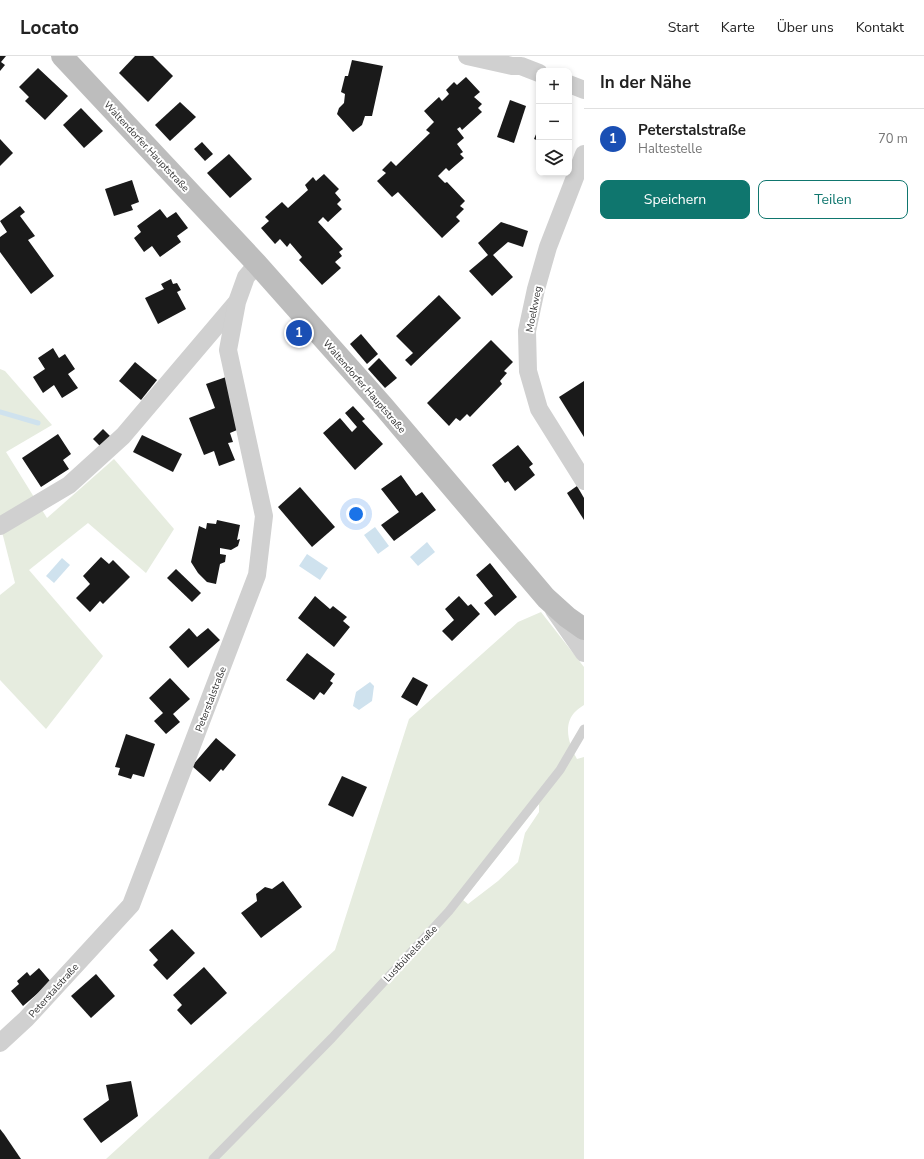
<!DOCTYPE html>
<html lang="de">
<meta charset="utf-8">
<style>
:root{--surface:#fff;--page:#f6f6f6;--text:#222;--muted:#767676;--line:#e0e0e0;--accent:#0f766e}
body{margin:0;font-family:"Nunito Sans",sans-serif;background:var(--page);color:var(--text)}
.controls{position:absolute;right:12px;top:12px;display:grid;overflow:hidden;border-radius:8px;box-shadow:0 2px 6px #0003}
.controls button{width:36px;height:36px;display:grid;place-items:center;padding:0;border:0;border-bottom:1px solid var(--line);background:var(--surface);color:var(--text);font:20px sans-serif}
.you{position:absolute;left:356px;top:458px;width:14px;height:14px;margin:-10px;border:3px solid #fff;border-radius:50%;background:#1a73e8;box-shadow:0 0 0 6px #1a73e833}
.badge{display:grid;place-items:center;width:26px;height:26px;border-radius:50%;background:var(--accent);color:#fff;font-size:13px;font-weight:700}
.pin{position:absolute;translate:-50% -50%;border:2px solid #fff;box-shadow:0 1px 4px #0006}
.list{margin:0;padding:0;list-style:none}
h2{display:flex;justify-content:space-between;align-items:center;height:52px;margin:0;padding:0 16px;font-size:17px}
h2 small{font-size:13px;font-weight:400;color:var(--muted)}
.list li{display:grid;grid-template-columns:26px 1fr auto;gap:12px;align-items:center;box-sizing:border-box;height:60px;padding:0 16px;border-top:1px solid var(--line)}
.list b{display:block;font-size:15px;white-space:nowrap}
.list p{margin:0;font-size:13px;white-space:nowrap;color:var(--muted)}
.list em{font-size:13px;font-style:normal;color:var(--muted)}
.actions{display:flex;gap:8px;padding:12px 16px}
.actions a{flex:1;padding:9px 0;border:1px solid var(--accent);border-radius:8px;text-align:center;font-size:14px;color:var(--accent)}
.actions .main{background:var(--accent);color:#fff}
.icon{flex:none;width:22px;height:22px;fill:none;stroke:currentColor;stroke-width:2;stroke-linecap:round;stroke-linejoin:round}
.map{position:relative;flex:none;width:584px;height:1103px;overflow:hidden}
header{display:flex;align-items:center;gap:24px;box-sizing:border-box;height:56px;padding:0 20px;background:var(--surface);border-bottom:1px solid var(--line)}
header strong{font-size:19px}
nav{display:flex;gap:22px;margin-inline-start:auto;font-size:14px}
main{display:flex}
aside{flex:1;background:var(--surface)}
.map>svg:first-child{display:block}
.green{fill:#e6ecdf;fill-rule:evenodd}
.water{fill:#cfe2ee}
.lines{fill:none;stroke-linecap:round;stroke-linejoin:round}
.stream{stroke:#cfe2ee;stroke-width:5}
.building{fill:#1a1a1a}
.lane{stroke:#d0d0d0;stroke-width:9}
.street{stroke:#d0d0d0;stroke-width:18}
.secondary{stroke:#bdbdbd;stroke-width:22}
.labels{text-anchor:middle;stroke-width:4;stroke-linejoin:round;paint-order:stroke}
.street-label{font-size:10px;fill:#333;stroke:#fff}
</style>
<header>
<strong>Locato</strong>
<nav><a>Start</a><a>Karte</a><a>Über uns</a><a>Kontakt</a></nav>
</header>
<main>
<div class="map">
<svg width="584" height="1103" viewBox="0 0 584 1103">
<rect width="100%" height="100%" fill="#fff"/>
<g class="green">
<polygon points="0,313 5,315 52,369 6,396 47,462 114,403 174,473 146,517 88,467 29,514 103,600 46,673 0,624 0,539 15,527 0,468"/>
<path d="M541,556L584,611V649C581,651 578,653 576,655C562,668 569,689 577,703L584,701V1103H106L335,894L409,663L518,566ZM539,748V756L525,777L518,806L498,825L468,848L463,844Z"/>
</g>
<g class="water">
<polygon points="375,471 389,490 378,498 364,479"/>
<polygon points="427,486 435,496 418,510 410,501"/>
<polygon points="307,498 328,512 320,524 299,510"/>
<polygon points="62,502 70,509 54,527 46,520"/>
<polygon points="370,626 374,630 372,645 359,654 353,650 356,636"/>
</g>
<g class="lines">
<polyline class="stream" points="0,356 38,367"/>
</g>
<g class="building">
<polygon points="0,0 6,0 1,6 5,9 0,15"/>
<polygon points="135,0 153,0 173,20 148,46 119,17"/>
<polygon points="352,4 383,10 372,60 365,60 362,69 353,76 337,58 339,52 344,47 345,38 341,36 345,20 348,20"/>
<polygon points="38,12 68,40 45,64 25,45 29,41 19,31"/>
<polygon points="466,21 480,36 474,41 482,48 478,52 482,56 462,74 460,71 457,73 464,82 457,88 463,96 460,98 464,102 449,115 446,112 438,120 445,127 447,126 465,145 460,150 464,153 456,161 460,165 442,182 398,136 392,141 377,125 386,117 382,114 391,105 396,110 430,77 426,74 434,66 424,55 439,41 442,45 449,38 446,34 454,26 457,29"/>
<polygon points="510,44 526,50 514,87 497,81"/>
<polygon points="180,46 196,61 170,85 155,69"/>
<polygon points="81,52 103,75 84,92 63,69"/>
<polygon points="539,71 539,85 534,83"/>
<polygon points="0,83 13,97 0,110"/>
<polygon points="202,86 213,98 205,105 194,93"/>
<polygon points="229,98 252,123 230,142 207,117"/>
<polygon points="324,118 339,133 335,137 341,144 337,148 342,153 328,166 323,161 318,166 343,193 339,196 342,200 335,206 341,212 322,229 299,204 302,201 290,187 287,191 280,183 275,188 261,172 269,165 265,161 282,146 288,152 308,134 305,129 313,121 316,125"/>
<polygon points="132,124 139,146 131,149 133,154 114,160 105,133"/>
<polygon points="20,150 25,156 20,160 35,180 28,184 54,220 31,238 0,196 0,181 7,176 0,165"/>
<polygon points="160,153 167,162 176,156 188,172 177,180 181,186 160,201 152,190 144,196 134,182 141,176 137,170"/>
<polygon points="501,166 528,175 523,191 508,186 493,199 513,221 492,240 469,215 488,199 478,187"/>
<polygon points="171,223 173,228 177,227 181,234 177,236 186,253 158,268 145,242 164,233 161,228"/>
<polygon points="439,239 461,262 411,310 405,304 413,297 396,280"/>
<polygon points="361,278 378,298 367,308 350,288"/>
<polygon points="491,284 513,306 504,315 507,317 500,325 502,328 470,361 467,358 460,365 456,362 449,370 427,347"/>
<polygon points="53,292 59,302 65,298 75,313 68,318 78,332 62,342 54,329 43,337 33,321 45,313 38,302"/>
<polygon points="379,302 397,322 385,332 368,313"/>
<polygon points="135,306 157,324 141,344 119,325"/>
<polygon points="226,321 237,374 230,377 233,386 228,387 235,404 219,410 214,395 204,399 189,362 215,352 206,328"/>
<polygon points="584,325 584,381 559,341"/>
<polygon points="353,350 365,363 362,365 383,388 355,414 323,377 340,362 352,376 357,371 345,357"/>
<polygon points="103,373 112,382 103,393 93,383"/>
<polygon points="58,378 71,398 63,404 69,413 41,431 22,402"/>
<polygon points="142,379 182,398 173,416 133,396"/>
<polygon points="518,389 533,408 529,411 535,419 515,435 508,425 505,427 492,409"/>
<polygon points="401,419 416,440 422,436 436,454 394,485 381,469 399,456 381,433"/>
<polygon points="577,430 584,442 584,464 567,437"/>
<polygon points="300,431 335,471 312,491 278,451"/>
<polygon points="217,464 240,469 237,484 240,483 238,490 231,494 220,492 220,498 226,499 225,506 220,508 216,528 207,526 198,517 191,506 199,470 206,473 207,467 216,468"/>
<polygon points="101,501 109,508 113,504 130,521 103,548 100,545 90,556 76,542 90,528 83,520"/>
<polygon points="490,507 517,541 495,560 484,547 493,540 476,519"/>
<polygon points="176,513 201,537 192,546 167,522"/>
<polygon points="315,540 330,553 333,550 347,561 343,565 350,571 334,591 298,562"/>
<polygon points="459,540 468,550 471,548 480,558 452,585 442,575 454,564 445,553"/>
<polygon points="189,572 197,581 208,572 220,584 188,612 169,591"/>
<polygon points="307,597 335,618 330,625 333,627 324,639 320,636 314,644 286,624"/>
<polygon points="413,621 428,629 417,650 401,641"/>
<polygon points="170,622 190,643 173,658 180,666 166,678 154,665 163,657 149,642"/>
<polygon points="126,678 155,688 144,721 133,718 131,723 118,719 120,712 115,711"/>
<polygon points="216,682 236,699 223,715 221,713 210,726 192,710"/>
<polygon points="342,720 367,731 353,761 328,749"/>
<polygon points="283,825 302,851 261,882 241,857 257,845 256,838 265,831 272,833"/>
<polygon points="172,873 195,897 167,924 153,909 158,904 149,894"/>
<polygon points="204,911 227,937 191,969 177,954 182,949 173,939"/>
<polygon points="39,912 51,926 23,950 11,935 19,928 17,925 27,916 30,920"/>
<polygon points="96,918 115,940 91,962 71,940"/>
<polygon points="131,1025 138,1060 101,1087 83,1063 109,1044 106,1029"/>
<polygon points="0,1073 4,1078 21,1103 0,1103"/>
</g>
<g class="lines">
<polyline class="lane" points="213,1103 332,982 449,855 560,714 584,673"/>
<g class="street">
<polyline points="467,0 512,10 521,10 539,17"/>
<polyline points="569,28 584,34"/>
<polyline points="584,98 548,191 536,233 527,275 528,315 539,353 584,425"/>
<polyline points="0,470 69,429 123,380 236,247"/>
<polyline points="554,554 584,597"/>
<polyline points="0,987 26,963 131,849 257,519 264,460 228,294 237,246 246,221 257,208"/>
</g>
<polyline class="secondary" points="62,0 257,208 384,351 546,542 567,561 584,573"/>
</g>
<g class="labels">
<g class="street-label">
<text transform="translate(147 90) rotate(47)" y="4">Waltendorfer Hauptstraße</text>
<text transform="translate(533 253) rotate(-79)" y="4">Moelkweg</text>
<text transform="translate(365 330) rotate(49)" y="4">Waltendorfer Hauptstraße</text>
<text transform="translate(210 643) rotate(-69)" y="4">Peterstalstraße</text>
<text transform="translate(410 897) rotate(-47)" y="4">Lustbühelstraße</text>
<text transform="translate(53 934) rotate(-48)" y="4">Peterstalstraße</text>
</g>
</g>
</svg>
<div class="controls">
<button>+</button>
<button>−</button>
<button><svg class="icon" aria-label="layers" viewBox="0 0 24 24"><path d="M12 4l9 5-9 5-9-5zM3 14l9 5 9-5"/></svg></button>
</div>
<div class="you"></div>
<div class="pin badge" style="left:299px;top:277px;background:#1a4fb4">1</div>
</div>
<aside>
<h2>In der Nähe<small></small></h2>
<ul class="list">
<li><span class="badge" style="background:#1a4fb4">1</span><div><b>Peterstalstraße</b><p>Haltestelle</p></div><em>70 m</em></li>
</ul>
<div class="actions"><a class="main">Speichern</a><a>Teilen</a></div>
</aside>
</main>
